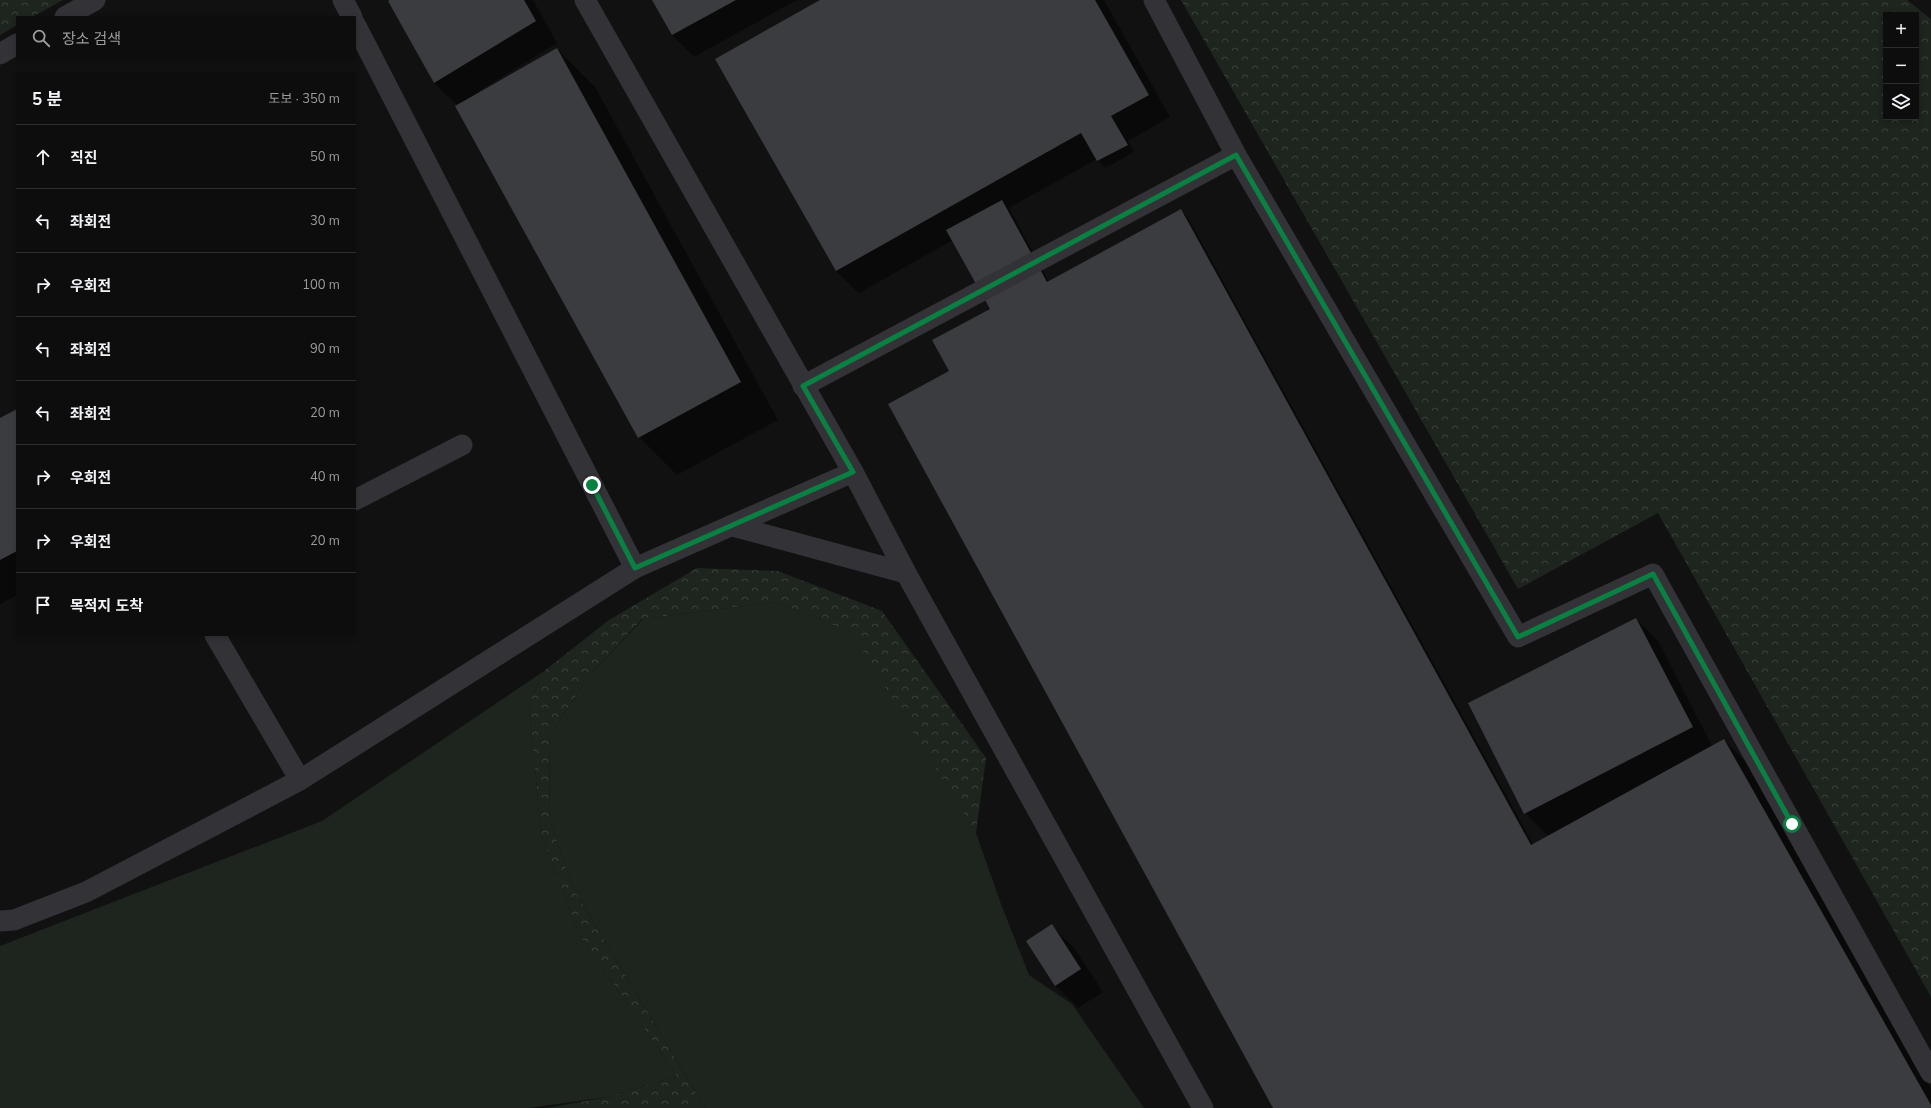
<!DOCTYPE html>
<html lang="ko">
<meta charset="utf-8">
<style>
:root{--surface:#0d0d0e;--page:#161617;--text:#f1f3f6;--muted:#9a9c9e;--line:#2d2d2e}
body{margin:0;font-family:"Nunito Sans","Noto Sans KR",sans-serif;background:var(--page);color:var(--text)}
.controls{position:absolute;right:12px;top:12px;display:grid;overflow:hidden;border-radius:0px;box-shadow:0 2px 6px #0003}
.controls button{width:36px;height:36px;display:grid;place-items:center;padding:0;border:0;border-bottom:1px solid var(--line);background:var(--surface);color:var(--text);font:20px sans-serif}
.stop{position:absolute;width:12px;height:12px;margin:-9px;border:3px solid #0b8043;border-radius:50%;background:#fff}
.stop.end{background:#0b8043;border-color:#fff;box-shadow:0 1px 4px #0008}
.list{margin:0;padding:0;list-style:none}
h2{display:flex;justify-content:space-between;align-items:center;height:52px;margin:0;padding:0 16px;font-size:17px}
h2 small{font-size:13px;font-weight:400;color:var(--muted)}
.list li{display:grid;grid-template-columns:26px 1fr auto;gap:12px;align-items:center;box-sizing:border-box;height:64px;padding:0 16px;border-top:1px solid var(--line)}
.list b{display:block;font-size:15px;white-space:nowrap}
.list em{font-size:13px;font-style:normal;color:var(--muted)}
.icon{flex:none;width:22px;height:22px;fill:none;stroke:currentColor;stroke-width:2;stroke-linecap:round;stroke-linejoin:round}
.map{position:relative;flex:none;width:1931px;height:1108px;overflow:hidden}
.search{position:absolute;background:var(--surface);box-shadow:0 2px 6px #0003;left:16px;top:16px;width:340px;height:44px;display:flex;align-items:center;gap:10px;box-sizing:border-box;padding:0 14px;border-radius:0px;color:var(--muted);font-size:15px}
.panel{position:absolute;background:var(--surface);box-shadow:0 2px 6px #0003;left:16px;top:72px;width:340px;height:564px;border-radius:0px}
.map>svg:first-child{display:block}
.grass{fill:#1d251e}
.forest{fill:url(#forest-crowns);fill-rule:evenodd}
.shadow{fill:#0007}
.building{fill:#3b3c40}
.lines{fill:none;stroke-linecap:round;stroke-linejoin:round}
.lane{stroke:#323237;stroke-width:21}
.route{stroke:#0b8043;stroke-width:5}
</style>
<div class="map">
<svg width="1931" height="1108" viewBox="0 0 1931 1108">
<defs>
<pattern id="forest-crowns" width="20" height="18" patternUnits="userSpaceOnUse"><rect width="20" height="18" fill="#1d251e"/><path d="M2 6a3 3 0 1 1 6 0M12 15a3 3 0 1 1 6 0" fill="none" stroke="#3b423c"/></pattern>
</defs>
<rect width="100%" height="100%" fill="#111112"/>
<g class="grass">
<polygon points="776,602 851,632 897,701 976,833 1001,904 1029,975 1072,1004 1144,1108 705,1108 573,888 549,818 550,735 589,676 643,619"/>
<polygon points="544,671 529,704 541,834 580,936 677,1076 608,1097 528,1108 0,1108 0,946 322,821"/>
</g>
<g class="forest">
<polygon points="0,0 63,0 32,17 17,17 17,25 0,35"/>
<path d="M1181,0H1907L1931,19V997L1658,513L1518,589ZM1886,15H1916V117H1886Z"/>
<polygon points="697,568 778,571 882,611 986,758 976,833 851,632 776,602 642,619 589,676 550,735 549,818 573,888 705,1108 547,1108 608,1097 677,1076 580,936 541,834 529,704 544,671 609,620"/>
</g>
<g class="shadow">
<polygon points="392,0 533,0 557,43 479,91 480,92 557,49 595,87 778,420 677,475 639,437 457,105 434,83"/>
<polygon points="653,0 797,0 694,57 672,35"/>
<polygon points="822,0 1104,0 1170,117 1128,141 1134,152 1105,168 1097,159 1009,208 1049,282 1181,210 1188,218 1533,844 1548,836 1525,813 1636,619 1658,641 1712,746 1724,740 1746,762 1931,1089 1931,1108 1274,1108 950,371 991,309 953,240 859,293 836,271"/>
<polygon points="17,410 17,595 0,604 0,419"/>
<polygon points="1052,926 1074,948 1103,992 1078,1008 1056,986 1027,942"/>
</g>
<g class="building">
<polygon points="390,0 524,0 536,21 434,83 388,1"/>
<polygon points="652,0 736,0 672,35"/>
<polygon points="820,0 1095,0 1149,95 1111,116 1128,145 1097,161 1081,133 836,271 715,59"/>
<polygon points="557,48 741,382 638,438 455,106"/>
<polygon points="1002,200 1047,282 1181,209 1531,845 1724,739 1931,1105 1931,1108 1273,1108 888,404 949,371 932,340 990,309 946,230"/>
<polygon points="17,409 17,551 0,560 0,418"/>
<polygon points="1636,618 1693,727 1524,814 1468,703"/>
<polygon points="1052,924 1081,969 1055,986 1026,941"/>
</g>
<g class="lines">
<g class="lane">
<polyline points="343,0 352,17"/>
<polyline points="585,0 853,472"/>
<polyline points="1154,0 1236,155 1518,637 1653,574 1931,1073"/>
<polyline points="65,17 95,0"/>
<polyline points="355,24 635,568"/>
<polyline points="0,54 17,44"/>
<polyline points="803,386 1236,155"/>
<polyline points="355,500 462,445"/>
<polyline points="733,526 906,573"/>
<polyline points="215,635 300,780"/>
<polyline points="0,921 14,920 86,892 300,780 635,568 853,472 906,573 1203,1108"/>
</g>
</g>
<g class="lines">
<polyline class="route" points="592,485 635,568 853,472 803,386 1236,155 1518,637 1653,574 1792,824"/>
</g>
</svg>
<div class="controls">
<button>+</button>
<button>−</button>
<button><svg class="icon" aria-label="layers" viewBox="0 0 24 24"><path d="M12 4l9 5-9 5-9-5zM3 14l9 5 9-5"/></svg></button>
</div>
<div class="stop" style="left:1792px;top:824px"></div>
<div class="stop end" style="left:592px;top:485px"></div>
<div class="search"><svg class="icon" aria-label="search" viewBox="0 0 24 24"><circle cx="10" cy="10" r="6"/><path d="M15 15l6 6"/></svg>장소 검색</div>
<section class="panel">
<h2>5 분<small>도보 · 350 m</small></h2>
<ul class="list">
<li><svg class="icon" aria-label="ahead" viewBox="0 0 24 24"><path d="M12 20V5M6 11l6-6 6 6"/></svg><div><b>직진</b></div><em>50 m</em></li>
<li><svg class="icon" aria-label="left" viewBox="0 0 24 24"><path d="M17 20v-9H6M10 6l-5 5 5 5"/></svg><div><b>좌회전</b></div><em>30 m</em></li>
<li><svg class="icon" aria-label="right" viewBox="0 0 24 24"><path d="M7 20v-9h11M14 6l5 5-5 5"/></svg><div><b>우회전</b></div><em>100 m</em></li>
<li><svg class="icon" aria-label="left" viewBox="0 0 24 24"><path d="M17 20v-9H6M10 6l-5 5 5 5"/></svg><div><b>좌회전</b></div><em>90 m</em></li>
<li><svg class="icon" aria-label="left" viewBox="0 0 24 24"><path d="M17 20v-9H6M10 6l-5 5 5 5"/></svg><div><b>좌회전</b></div><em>20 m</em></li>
<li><svg class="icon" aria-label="right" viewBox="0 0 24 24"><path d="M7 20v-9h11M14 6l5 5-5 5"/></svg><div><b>우회전</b></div><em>40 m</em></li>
<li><svg class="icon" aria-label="right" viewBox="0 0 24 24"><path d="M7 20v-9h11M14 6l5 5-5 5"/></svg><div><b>우회전</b></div><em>20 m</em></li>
<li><svg class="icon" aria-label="arrive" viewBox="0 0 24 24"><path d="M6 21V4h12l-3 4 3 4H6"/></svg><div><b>목적지 도착</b></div></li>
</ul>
</section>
</div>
